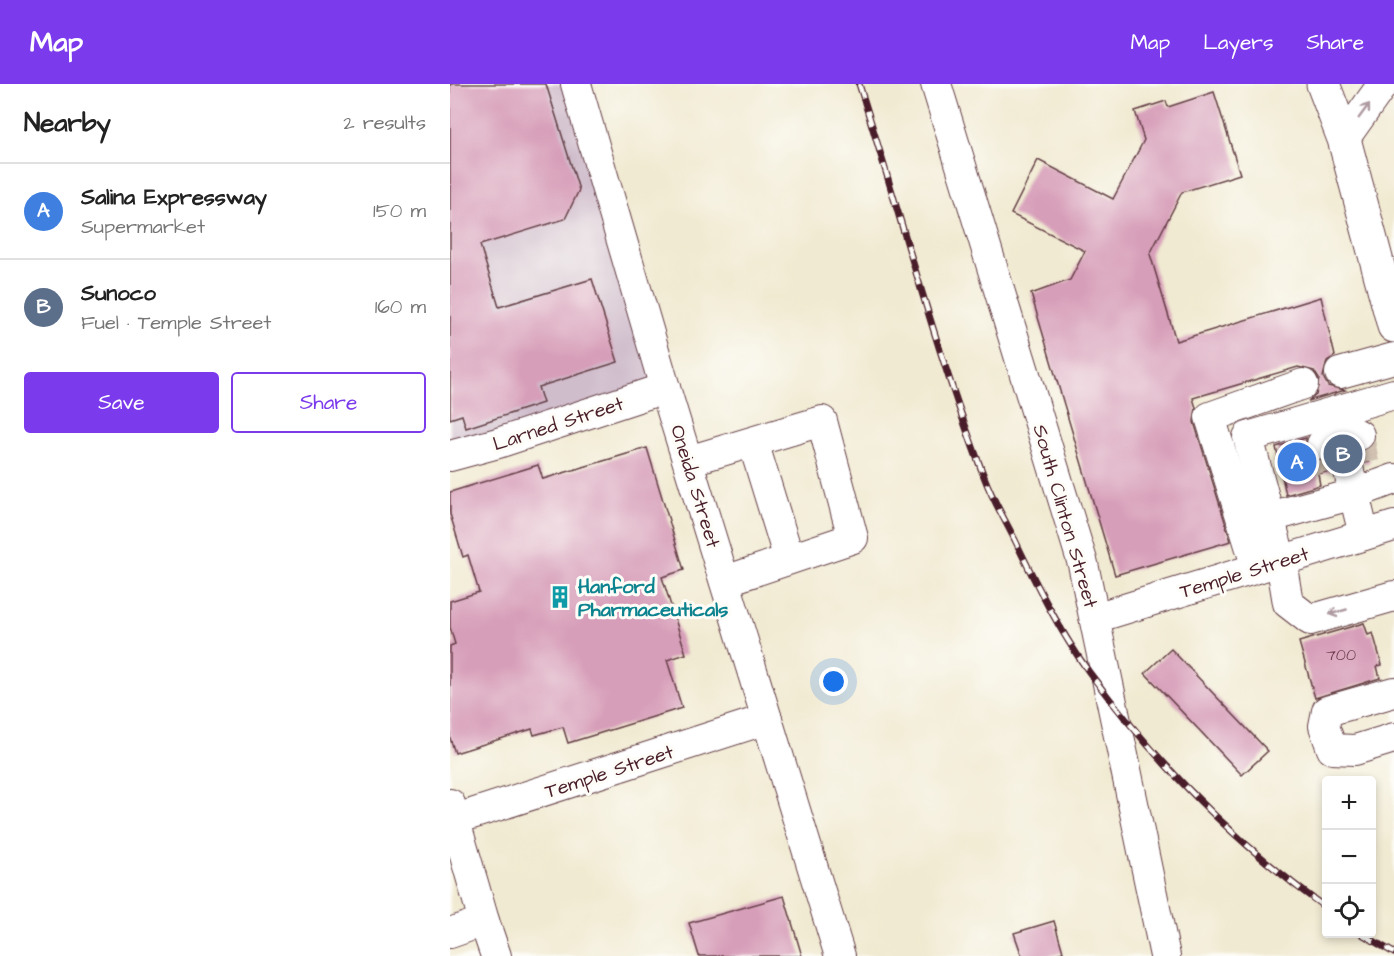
<!DOCTYPE html>
<meta charset="utf-8">
<style>
:root{--surface:#fff;--page:#f2f2f2;--text:#222;--muted:#767676;--line:#e0e0e0;--accent:#7c3aed}
body{margin:0;font-family:"Architects Daughter",sans-serif;background:var(--page);color:var(--text)}
.controls{position:absolute;right:18px;bottom:18px;display:grid;overflow:hidden;border-radius:6px;box-shadow:0 3px 9px #0003}
.controls button{width:54px;height:54px;display:grid;place-items:center;padding:0;border:0;border-bottom:2px solid var(--line);background:var(--surface);color:var(--text);font:30px sans-serif}
.you{position:absolute;left:384px;top:598px;width:21px;height:21px;margin:-15px;border:4px solid #fff;border-radius:50%;background:#1a73e8;box-shadow:0 0 0 9px #1a73e833}
.badge{display:grid;place-items:center;width:39px;height:39px;border-radius:50%;background:var(--accent);color:#fff;font-size:20px;font-weight:700}
.pin{position:absolute;translate:-50% -50%;border:3px solid #fff;box-shadow:0 2px 6px #0006}
.list{margin:0;padding:0;list-style:none}
h2{display:flex;justify-content:space-between;align-items:center;height:78px;margin:0;padding:0 24px;font-size:26px}
h2 small{font-size:20px;font-weight:400;color:var(--muted)}
.list li{display:grid;grid-template-columns:39px 1fr auto;gap:18px;align-items:center;box-sizing:border-box;height:96px;padding:0 24px;border-top:2px solid var(--line)}
.list b{display:block;font-size:22px;white-space:nowrap}
.list p{margin:0;font-size:20px;white-space:nowrap;color:var(--muted)}
.list em{font-size:20px;font-style:normal;color:var(--muted)}
.actions{display:flex;gap:12px;padding:18px 24px}
.actions a{flex:1;padding:14px 0;border:2px solid var(--accent);border-radius:6px;text-align:center;font-size:21px;color:var(--accent)}
.actions .main{background:var(--accent);color:#fff}
.icon{flex:none;width:33px;height:33px;fill:none;stroke:currentColor;stroke-width:2;stroke-linecap:round;stroke-linejoin:round}
.map{position:relative;flex:none;width:944px;height:872px;overflow:hidden}
header{display:flex;align-items:center;gap:36px;box-sizing:border-box;height:84px;padding:0 30px;background:var(--accent);color:#fff}
header strong{font-size:28px}
nav{display:flex;gap:33px;margin-inline-start:auto;font-size:21px}
main{display:flex}
aside{flex:1;background:var(--surface)}
.map>svg:first-child{display:block}
.industrial{fill:#d0bdcc}
.building{fill:#d79eb9}
.lines{fill:none;stroke-linecap:round;stroke-linejoin:round}
.minor-tunnel{stroke:#d0c1b1;stroke-width:30;stroke-dasharray:30 15;stroke-linecap:butt}
.minor-casing{stroke:#633d44;stroke-width:32}
.major-casing{stroke:#633d44;stroke-width:35}
.minor{stroke:#fff;stroke-width:30}
.major{stroke:#fff;stroke-width:33}
.rail-casing{stroke:#4a1f2b;stroke-width:7}
.rail{stroke:#fdfcf7;stroke-width:4.5;stroke-dasharray:14;stroke-linecap:butt}
.oneway{stroke:#ae9aa0}
.labels{text-anchor:middle;stroke-width:6;stroke-linejoin:round;paint-order:stroke}
.number-label{font-size:16px;fill:#6d3f4e}
.street-label{font-size:20px;fill:#4a1f2b;stroke:#fdfcf7}
.culture-label{font-size:20px;font-weight:bold;fill:#0d838f;stroke:#fdfcf7;text-anchor:start}
</style>
<header>
<strong>Map</strong>
<nav><a>Map</a><a>Layers</a><a>Share</a></nav>
</header>
<main>
<aside>
<h2>Nearby<small>2 results</small></h2>
<ul class="list">
<li><span class="badge" style="background:#3f7fe0">A</span><div><b>Salina Expressway</b><p>Supermarket</p></div><em>150 m</em></li>
<li><span class="badge" style="background:#5c6f8a">B</span><div><b>Sunoco</b><p>Fuel · Temple Street</p></div><em>160 m</em></li>
</ul>
<div class="actions"><a class="main">Save</a><a>Share</a></div>
</aside>
<div class="map">
<svg width="944" height="872" viewBox="0 0 944 872">
<rect width="100%" height="100%" fill="#fdfcf7"/>
<filter id="ink" filterUnits="userSpaceOnUse"><feTurbulence type="fractalNoise" baseFrequency=".0167" numOctaves="2"/><feDisplacementMap in="SourceGraphic" scale="12" xChannelSelector="R" yChannelSelector="G"/><feConvolveMatrix kernelMatrix="1 2 1 2 8 2 1 2 1" color-interpolation-filters="sRGB"/></filter>
<filter id="wash" filterUnits="userSpaceOnUse"><feTurbulence type="fractalNoise" baseFrequency=".008" numOctaves="4" result="noise"/><feDisplacementMap in="SourceGraphic" scale="24" xChannelSelector="R" yChannelSelector="G"/><feGaussianBlur stdDeviation="1.35" result="paint"/><feColorMatrix in="noise" values="0 0 0 0 0 0 0 0 0 0 0 0 0 0 0 0 0 1.4 0 .05"/><feComposite in="paint" operator="in"/></filter>
<g filter="url(#wash)">
<rect width="100%" height="100%" fill="#f1ead2"/>
<polygon class="industrial" points="0,0 118,0 219,317 0,385"/>
<g id="blocks">
<g class="building">
<polygon points="0,0 96,0 129,106 115,135 30,161 49,223 142,195 168,278 88,303 93,319 16,344 12,331 0,335"/>
<polygon points="764,8 790,90 732,108 700,170 726,257 871,213 885,272 877,277 873,293 878,302 895,306 858,317 866,311 869,295 864,287 848,283 743,314 746,324 744,338 781,457 665,491 581,210 620,196 635,167 561,130 588,76 663,115 694,56 685,27 716,17 718,23"/>
<polygon points="856,354 856,366 868,377 878,376 893,363 901,366 886,371 881,378 881,387 868,390 870,401 836,411 826,363"/>
<polygon points="197,364 234,486 212,493 236,570 217,576 232,624 118,659 113,643 84,651 82,645 5,669 0,654 0,562 5,560 0,543 0,517 29,508 18,471 13,473 0,430 0,408 88,381 93,395"/>
<polygon points="917,366 920,378 915,379 904,367"/>
<polygon points="914,539 918,551 923,549 932,581 927,582 930,594 865,614 849,558"/>
<polygon points="721,565 818,667 792,691 695,589"/>
<polygon points="334,812 352,872 249,872 239,839"/>
<polygon points="604,837 613,868 600,872 572,872 564,849"/>
</g>
</g>
</g>
<g filter="url(#ink)">
<use href="#blocks" fill-opacity="0" stroke="#633d44" stroke-width="1.5"/>
<g class="lines">
<g class="minor-tunnel">
<polyline points="909,351 914,379"/>
<polyline points="872,360 879,387"/>
</g>
<g class="minor-casing">
<g id="minor">
<polyline points="126,0 215,304 390,872"/>
<polyline points="486,0 633,480 715,872"/>
<polyline points="894,55 933,0"/>
<polyline points="890,289 944,274"/>
<polyline points="944,310 798,353 831,477 838,519 860,536 944,512"/>
<polyline points="303,358 339,475"/>
<polyline points="872,360 888,342 909,351"/>
<polyline points="0,372 48,359 215,304"/>
<polyline points="238,377 372,337 403,454 275,497"/>
<polyline points="898,383 904,410 944,395"/>
<polyline points="820,433 904,410 914,451"/>
<polyline points="807,484 760,333 853,300"/>
<polyline points="645,534 944,442"/>
<polyline points="944,608 877,627 874,642 882,665 905,666 944,654"/>
<polyline points="0,720 34,837 0,849"/>
<polyline points="0,737 317,635"/>
<polyline points="34,837 46,872"/>
</g>
</g>
<g class="major-casing">
<polyline id="major" points="873,0 894,55 944,242"/>
</g>
<use href="#minor" class="minor"/>
<use href="#major" class="major"/>
<g class="rail-casing">
<g id="rail">
<path d="M409,0C451,132 485,266 535,395C543,416 555,436 565,456C586,500 610,548 639,588C706,678 785,759 876,824"/>
<polyline points="912,850 944,869"/>
</g>
</g>
<use href="#rail" class="rail"/>
</g>
<defs><path id="oneway-shaft" d="M-6 0H5M1.5-3L5.5 0L1.5 3" fill="none" stroke-width="1.6" stroke-linecap="round" stroke-linejoin="round" transform="scale(1.5)"/></defs>
<g class="oneway">
<use href="#oneway-shaft" transform="translate(914 27) rotate(-54)"/>
<use href="#oneway-shaft" transform="translate(888 528) rotate(164)"/>
</g>
</g>
<defs>
<g id="building-bare" transform="scale(1.8)"><path d="M-4-6H4V6H1V3H-1V6H-4ZM-2.5-4.3h1.7v1.8h-1.7ZM.8-4.3h1.7v1.8H.8ZM-2.5-1h1.7V.8h-1.7ZM.8-1h1.7V.8H.8Z" fill="#0f9aa8" stroke="#fdfcf7" stroke-width="2.5" paint-order="stroke"/></g>
</defs>
<g fill-rule="evenodd">
<use href="#building-bare" x="110" y="513"/>
</g>
<g class="labels">
<g class="number-label">
<text x="891" y="576">700</text>
</g>
<g class="street-label">
<text transform="translate(108 339) rotate(-18)" y="7">Larned Street</text>
<text transform="translate(246 402) rotate(73)" y="7">Oneida Street</text>
<text transform="translate(616 432) rotate(74)" y="7">South Clinton Street</text>
<text transform="translate(794 488) rotate(-17)" y="7">Temple Street</text>
<text transform="translate(159 687) rotate(-18)" y="7">Temple Street</text>
</g>
<g class="culture-label">
<text x="128" y="509">Hanford<tspan x="128" dy="23">Pharmaceuticals</tspan></text>
</g>
</g>
</svg>
<div class="controls">
<button>+</button>
<button>−</button>
<button><svg class="icon" aria-label="locate" viewBox="0 0 24 24"><circle cx="12" cy="12" r="6"/><path d="M12 2v4M12 18v4M2 12h4M18 12h4"/></svg></button>
</div>
<div class="you"></div>
<div class="pin badge" style="left:847px;top:378px;background:#3f7fe0">A</div>
<div class="pin badge" style="left:893px;top:370px;background:#5c6f8a">B</div>
</div>
</main>
